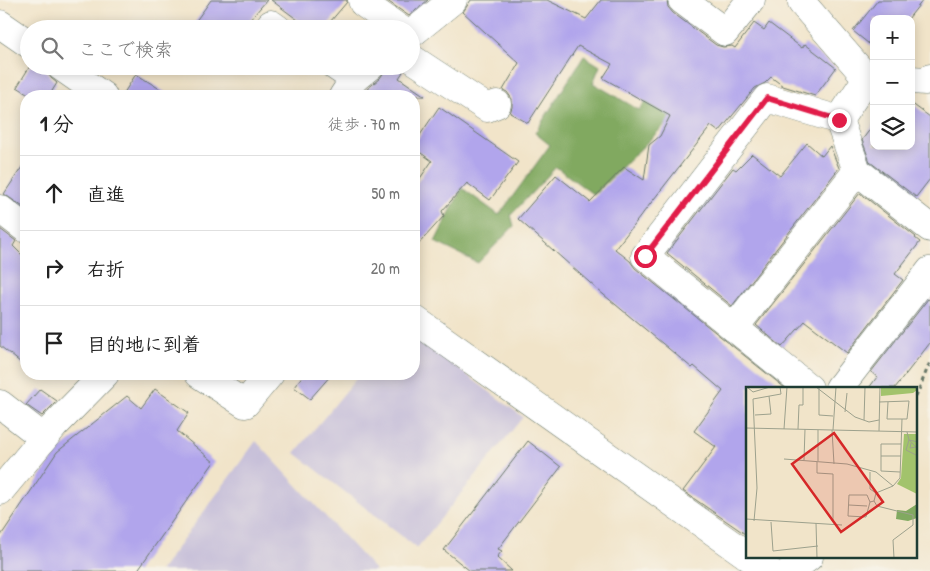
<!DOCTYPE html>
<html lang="ja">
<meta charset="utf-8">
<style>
:root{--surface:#fff;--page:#f6f6f6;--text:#222;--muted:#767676;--line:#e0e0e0}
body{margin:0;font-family:"Patrick Hand","Klee One",sans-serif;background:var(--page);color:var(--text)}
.controls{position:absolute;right:15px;top:15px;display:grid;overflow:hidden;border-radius:10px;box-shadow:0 2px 12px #0003}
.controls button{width:45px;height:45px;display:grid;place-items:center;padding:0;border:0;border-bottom:1px solid var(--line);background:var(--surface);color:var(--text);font:25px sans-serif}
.stop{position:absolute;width:15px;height:15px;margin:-11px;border:4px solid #e11d48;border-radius:50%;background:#fff}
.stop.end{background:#e11d48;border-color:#fff;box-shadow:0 1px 5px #0008}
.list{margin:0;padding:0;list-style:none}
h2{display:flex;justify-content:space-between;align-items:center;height:65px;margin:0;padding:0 20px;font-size:21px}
h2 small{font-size:16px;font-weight:400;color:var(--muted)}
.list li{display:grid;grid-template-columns:32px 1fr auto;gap:15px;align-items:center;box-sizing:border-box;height:75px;padding:0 20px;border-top:1px solid var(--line)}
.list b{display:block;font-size:19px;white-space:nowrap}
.list em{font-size:16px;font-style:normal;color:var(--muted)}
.icon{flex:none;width:28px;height:28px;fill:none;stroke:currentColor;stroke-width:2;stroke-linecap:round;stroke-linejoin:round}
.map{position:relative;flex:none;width:930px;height:571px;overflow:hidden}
.search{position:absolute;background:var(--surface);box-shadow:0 2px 12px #0003;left:20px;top:20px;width:400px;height:55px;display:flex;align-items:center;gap:12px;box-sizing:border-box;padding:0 18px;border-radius:28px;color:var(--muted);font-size:19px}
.panel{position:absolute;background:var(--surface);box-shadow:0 2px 12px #0003;left:20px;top:90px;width:400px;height:290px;border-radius:20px}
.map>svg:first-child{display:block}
.industrial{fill:#c7c0d9}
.forest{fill:#81a960;stroke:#50734a}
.building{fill:#b1a5ec}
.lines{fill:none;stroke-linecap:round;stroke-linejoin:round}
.minor-casing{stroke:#687768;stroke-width:29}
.path{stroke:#687768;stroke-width:3;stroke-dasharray:4 4;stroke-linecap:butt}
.minor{stroke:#fff;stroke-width:28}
.route{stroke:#e11d48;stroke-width:6}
.inset-road{fill:none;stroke:#9da18d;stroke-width:1}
.view{fill:#d62828;fill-opacity:0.15;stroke:#d62828;stroke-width:2.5}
.inset-edge{fill:none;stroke:#1f3d34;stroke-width:2.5}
</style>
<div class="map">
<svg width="930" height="571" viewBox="0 0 930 571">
<rect width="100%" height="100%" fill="#f7f3e8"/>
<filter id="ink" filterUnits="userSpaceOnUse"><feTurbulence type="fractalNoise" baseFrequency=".02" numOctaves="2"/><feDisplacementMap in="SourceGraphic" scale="10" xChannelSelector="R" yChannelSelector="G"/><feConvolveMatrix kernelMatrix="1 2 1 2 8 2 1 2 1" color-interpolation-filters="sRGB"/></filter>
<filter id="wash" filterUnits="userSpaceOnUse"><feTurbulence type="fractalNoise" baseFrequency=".0096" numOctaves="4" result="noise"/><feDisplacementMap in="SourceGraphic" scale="20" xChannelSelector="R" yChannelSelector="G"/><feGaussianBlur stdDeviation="1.12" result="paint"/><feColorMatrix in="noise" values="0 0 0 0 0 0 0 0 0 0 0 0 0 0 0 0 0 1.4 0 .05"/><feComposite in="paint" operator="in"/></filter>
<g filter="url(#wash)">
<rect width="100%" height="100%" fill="#f1e4c9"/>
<g class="industrial">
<polygon points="414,335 523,417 417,548 295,453 360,374 414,374"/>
<polygon points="256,441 376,571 160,571"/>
</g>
<polygon class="forest" points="584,56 600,66 593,83 639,110 668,73 704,86 594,195 556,167 511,215 514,226 478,263 435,242 462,188 499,215 550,145 535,133"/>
<g id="blocks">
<g class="building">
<polygon points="211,0 267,0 242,29 190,29"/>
<polygon points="271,0 347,0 347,2 324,29 310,29"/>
<polygon points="386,0 428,0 409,16"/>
<polygon points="471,0 547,0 586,19 601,0 667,0 668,7 673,13 716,45 723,47 732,46 735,48 754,23 764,30 769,23 802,48 805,44 836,68 815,96 783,86 771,77 765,83 755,88 719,132 711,126 615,249 630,261 635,268 785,388 748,388 748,536 683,491 716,447 694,431 723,391 694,366 692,368 598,290 518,219 556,175 590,202 624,167 644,180 649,145 660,136 670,116 603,78 612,64 578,46 528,123 510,113 512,107 512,99 507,92 503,90 519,63 463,12"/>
<polygon points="878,0 923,0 908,19 874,19 874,48 853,31"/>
<polygon points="30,66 41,66 45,69 51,78 57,83 49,96 32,96 17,87"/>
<polygon points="385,66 398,66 403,72 399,78 425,96 361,96 366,90 380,78 384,72"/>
<polygon points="136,74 171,96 122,96"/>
<polygon points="911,103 930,117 930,179 916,197 870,162 862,140 874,124 874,146 911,146"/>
<polygon points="439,107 518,162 490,200 467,183 442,211 444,216 414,249 414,187 432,161 414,148 414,144"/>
<polygon points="807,143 822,156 830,146 839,168 732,306 667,253 733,168 736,170 752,154 780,176"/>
<polygon points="26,161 26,209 4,194"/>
<polygon points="860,193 916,237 915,238 920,242 895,274 903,280 847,353 805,321 782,347 756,325"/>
<polygon points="0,229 16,241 13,246 26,259 26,367 0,346"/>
<polygon points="928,299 930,300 930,343 895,388 869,388 877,377 871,372"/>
<polygon points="304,374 332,374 310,399 294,387"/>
<polygon points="40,389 57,401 42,416 26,405"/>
<polygon points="155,389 189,413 177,431 214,462 137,571 0,571 0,537 57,452 127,396 141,408"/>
<polygon points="528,441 561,467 498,549 502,551 497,557 512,571 470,571 444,550"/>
</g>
</g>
</g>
<g filter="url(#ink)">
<use href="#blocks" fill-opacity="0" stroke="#687768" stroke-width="1"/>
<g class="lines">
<g class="minor-casing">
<g id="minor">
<polyline points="362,0 363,3 400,29"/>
<polyline points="682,0 725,32 751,0"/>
<polyline points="802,0 802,3 867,78 874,78"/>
<polyline points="0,24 29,44"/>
<polyline points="271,24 278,29"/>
<polyline points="411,34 453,0"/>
<polyline points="411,58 487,108 497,104"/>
<polyline points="60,66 103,96"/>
<polyline points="335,66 354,79"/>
<polyline points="911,80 926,81 930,78"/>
<polyline points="343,96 354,79 370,66"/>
<polyline points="839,120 857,171 930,228"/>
<polyline points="839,120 867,78"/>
<polyline points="0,209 26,229"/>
<polyline points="414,319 748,556"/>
<polyline points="734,328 857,171"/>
<polyline points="199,374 245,404 270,374"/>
<polyline points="809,388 645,256 767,98 839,120"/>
<polyline points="839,388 930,271"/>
<polyline points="0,404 44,438"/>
<polyline points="0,491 54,426 105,374"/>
<polyline points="749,557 769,571"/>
<polyline points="790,571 809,557"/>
</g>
</g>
<polyline class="path" points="916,397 930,362"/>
<use href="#minor" class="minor"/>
</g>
</g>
<g class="lines" filter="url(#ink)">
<polyline class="route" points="645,256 767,98 839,120"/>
</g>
<g transform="translate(746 387)">
<rect width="171" height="171" fill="#f1e4c9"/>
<path d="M135,0H171V3L167,6L135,9ZM158,47H171V107L151,97L155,91Z" fill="#a2c36c"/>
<path d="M171,117V131L162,134L150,132L151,123L160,124Z" fill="#81a960"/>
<path class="inset-road" d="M1,0L7,5L24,0M70,0L109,30L123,35L133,33M73,0V28L87,29M133,15L163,14L161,32H156L154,91L147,99L130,106L128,114L131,119L167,128V138L147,153L148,171M142,15L141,32H156M99,25L101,6M9,28L25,27L23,9M118,33L119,0M0,41L172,45M38,42L41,0M52,42L53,18H57V0M86,43L88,77M87,43L90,0M133,44L134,0M161,45L163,53L172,55M165,56L164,61L170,60L163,53L160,63L172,69M135,69H155M38,72L101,77L130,85L147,99M58,73L59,42M72,74V43M71,75V86L87,87V135M124,85V102L130,106M154,85L135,84V57H155M124,115L120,130L102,129L103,108H121L124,115L128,114M103,118L121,119M0,132L96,138M8,134L11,101L7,12L35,7L34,0M25,135L27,164L72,159M70,136L71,171"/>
<path class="view" d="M88,46L137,115L95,145L46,77Z"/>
<rect width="171" height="171" class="inset-edge"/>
</g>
</svg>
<div class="controls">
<button>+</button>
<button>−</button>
<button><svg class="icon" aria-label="layers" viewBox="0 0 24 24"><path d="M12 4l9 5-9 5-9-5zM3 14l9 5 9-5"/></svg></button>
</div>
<div class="stop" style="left:645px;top:256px"></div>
<div class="stop end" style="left:839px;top:120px"></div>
<div class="search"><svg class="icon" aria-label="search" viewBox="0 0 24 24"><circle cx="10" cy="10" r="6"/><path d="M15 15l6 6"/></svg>ここで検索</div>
<section class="panel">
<h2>1 分<small>徒歩 · 70 m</small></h2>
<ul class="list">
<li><svg class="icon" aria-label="ahead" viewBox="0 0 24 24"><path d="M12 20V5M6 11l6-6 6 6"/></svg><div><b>直進</b></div><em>50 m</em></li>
<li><svg class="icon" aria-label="right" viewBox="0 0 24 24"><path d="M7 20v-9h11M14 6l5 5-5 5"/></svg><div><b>右折</b></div><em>20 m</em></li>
<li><svg class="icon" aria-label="arrive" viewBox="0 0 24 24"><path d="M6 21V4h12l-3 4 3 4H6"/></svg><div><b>目的地に到着</b></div></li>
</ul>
</section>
</div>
